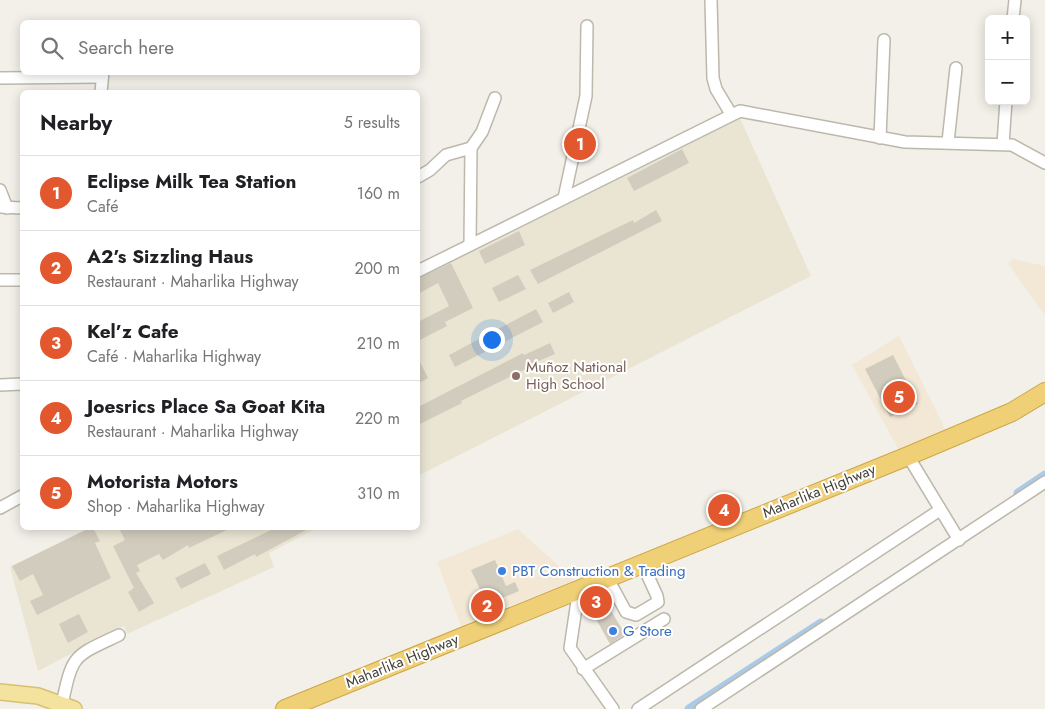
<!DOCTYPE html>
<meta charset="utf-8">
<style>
:root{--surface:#fff;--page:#f6f6f6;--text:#202124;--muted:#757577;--line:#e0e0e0;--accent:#e3572e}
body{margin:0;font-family:Jost,sans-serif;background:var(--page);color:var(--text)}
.controls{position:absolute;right:15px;top:15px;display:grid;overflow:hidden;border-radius:8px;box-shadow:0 2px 12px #0003}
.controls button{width:45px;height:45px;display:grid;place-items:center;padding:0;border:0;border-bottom:1px solid var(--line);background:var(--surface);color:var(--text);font:25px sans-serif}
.you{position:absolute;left:491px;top:339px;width:18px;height:18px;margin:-12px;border:4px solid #fff;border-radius:50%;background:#1a73e8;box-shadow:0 0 0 8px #1a73e833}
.badge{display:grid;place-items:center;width:32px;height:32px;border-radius:50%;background:var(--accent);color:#fff;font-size:16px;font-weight:700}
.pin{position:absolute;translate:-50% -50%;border:2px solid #fff;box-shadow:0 1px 5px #0006}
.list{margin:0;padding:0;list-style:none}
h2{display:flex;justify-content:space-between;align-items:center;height:65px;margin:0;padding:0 20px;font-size:21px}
h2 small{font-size:16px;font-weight:400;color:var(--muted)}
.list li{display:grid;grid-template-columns:32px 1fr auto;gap:15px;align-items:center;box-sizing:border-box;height:75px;padding:0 20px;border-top:1px solid var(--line)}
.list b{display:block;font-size:19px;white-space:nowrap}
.list p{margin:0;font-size:16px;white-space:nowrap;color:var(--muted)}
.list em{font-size:16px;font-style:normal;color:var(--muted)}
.icon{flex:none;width:28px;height:28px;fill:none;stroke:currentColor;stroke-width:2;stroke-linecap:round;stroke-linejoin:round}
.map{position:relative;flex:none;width:1045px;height:709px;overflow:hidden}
.search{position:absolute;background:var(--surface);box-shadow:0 2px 12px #0003;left:20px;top:20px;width:400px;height:55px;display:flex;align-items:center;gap:12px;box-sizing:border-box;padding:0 18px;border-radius:8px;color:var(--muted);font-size:19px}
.panel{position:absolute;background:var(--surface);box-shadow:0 2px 12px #0003;left:20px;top:90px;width:400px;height:440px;border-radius:8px}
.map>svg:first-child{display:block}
.commercial{fill:#f2e8d5}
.education{fill:#eae5d3}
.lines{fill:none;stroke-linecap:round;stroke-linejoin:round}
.canal{stroke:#aacae8;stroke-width:9}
.building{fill:#d2ccbe}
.minor-casing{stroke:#bcb8ab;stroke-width:14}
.major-casing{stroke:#d7c071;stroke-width:18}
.highway-casing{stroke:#cda647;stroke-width:20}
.minor{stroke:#fff;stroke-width:11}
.major{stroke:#f4e29f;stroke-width:15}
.highway{stroke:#efd076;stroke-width:18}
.education-dot{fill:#8d6e63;stroke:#fff;stroke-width:2}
.shop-dot{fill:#3f7fe0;stroke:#fff;stroke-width:2}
.labels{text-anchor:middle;stroke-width:4;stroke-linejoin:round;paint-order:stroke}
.education-label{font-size:15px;fill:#785e54;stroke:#fff;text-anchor:start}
.street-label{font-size:15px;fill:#454037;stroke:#fff}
.shop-label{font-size:15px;fill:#366cbe;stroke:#fff;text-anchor:start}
</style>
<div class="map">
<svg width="1045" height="709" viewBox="0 0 1045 709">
<rect width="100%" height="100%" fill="#f2f0e8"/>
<g class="commercial">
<polygon points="1013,259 1045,266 1045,316 1008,263"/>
<polygon points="899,336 945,429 899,450 852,365"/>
<polygon points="518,529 575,581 496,611 490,596 478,601 484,616 461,626 437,562"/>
</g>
<g class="education">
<polygon points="739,116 811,276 418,476 418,274"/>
<polygon points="88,528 317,528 269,553 274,567 127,634 124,626 38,671 10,567"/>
</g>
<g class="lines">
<g class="canal">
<polyline points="1018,493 1045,475"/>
<polyline points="689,709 821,623"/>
</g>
</g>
<g class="building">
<polygon points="682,149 689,163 634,191 627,178"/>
<polygon points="656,210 662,221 538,284 530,270 633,220 634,223"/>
<polygon points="519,231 525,245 485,264 479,251"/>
<polygon points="451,263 473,308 445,322 447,326 418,341 418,322 449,306 438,283 418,294 418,278"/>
<polygon points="518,275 526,289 499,302 492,288"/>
<polygon points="569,292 574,302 553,313 548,303"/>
<polygon points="536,309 543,322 455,367 449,355"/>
<polygon points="550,343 555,354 529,365 530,367 461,401 462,403 418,425 418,407 523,353 524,355"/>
<polygon points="893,355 918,404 890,417 865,369"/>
<polygon points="418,358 428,378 418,384"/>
<polygon points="90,528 93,528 100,541 95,543 111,578 37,615 30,601 43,595 33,574 20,581 12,566"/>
<polygon points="119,528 231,528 189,548 188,545 163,560 159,554 137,565 140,571 136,573 154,603 139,612 128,592 134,588 113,546 125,540"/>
<polygon points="275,528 310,528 256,557 255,554 224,570 217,556"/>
<polygon points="495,560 506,586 515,582 519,591 493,602 496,611 484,616 478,600 484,598 471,570"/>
<polygon points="205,563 211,574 181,589 175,578"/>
<polygon points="601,594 625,634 610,644 586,601"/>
<polygon points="79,614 88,632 68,643 59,624"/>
</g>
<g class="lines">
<g class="minor-casing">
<g id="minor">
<polyline points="711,0 713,78 716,89 731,114"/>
<polyline points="1013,19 1015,0"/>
<polyline points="0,78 102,77"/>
<polyline points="101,92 103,72"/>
<polyline points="880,138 884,40"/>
<polyline points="948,142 956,68"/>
<polyline points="1003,144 1006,101"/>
<polyline points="418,177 430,170 446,155 471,148"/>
<polyline points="0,190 7,208"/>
<polyline points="564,198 586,96 587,26"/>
<polyline points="0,207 22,208"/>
<polyline points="470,245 471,148 482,132 495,98"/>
<polyline points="418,271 740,111 905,142 1012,145 1045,163"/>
<polyline points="0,280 22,280"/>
<polyline points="0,385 22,384"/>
<polyline points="908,456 959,540"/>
<polyline points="0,508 22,496"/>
<polyline points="607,577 626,612 636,615 658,602 657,596 642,563"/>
<polyline points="579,588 570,648 613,709"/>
<polyline points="583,669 664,619"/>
<path d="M62,704C73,653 73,657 119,635"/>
<polyline points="638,709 940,510"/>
<polyline points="701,709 1045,482"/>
</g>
</g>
<g class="major-casing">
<polyline id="major" points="0,692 38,696 74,709"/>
</g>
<g class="highway-casing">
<polyline id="highway" points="285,709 908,456 1012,412 1045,392"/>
</g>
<use href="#minor" class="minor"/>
<use href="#major" class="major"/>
<use href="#highway" class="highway"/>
</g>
<circle class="education-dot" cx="516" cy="376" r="5"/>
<g class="shop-dot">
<circle cx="502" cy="571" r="5"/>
<circle cx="613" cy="631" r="5"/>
</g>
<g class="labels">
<g class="education-label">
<text x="526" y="372">Muñoz National<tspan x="526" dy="17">High School</tspan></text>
</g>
<g class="street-label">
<text transform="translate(819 491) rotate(-22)" y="5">Maharlika Highway</text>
<text transform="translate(402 661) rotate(-22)" y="5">Maharlika Highway</text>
</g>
<g class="shop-label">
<text x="512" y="576">PBT Construction &amp; Trading</text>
<text x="623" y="636">G Store</text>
</g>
</g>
</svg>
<div class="controls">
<button>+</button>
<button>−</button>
</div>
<div class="you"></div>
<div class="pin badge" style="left:580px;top:144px">1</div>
<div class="pin badge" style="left:487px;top:606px">2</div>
<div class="pin badge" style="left:596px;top:602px">3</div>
<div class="pin badge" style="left:724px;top:510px">4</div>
<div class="pin badge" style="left:899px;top:397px">5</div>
<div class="search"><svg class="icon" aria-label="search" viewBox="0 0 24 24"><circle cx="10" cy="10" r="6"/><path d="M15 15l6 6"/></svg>Search here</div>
<section class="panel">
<h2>Nearby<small>5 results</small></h2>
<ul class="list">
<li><span class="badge">1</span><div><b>Eclipse Milk Tea Station</b><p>Café</p></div><em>160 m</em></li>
<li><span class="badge">2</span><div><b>A2’s Sizzling Haus</b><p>Restaurant · Maharlika Highway</p></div><em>200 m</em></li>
<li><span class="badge">3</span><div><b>Kel’z Cafe</b><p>Café · Maharlika Highway</p></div><em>210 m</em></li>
<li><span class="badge">4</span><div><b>Joesrics Place Sa Goat Kita</b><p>Restaurant · Maharlika Highway</p></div><em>220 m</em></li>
<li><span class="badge">5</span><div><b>Motorista Motors</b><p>Shop · Maharlika Highway</p></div><em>310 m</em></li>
</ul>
</section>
</div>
